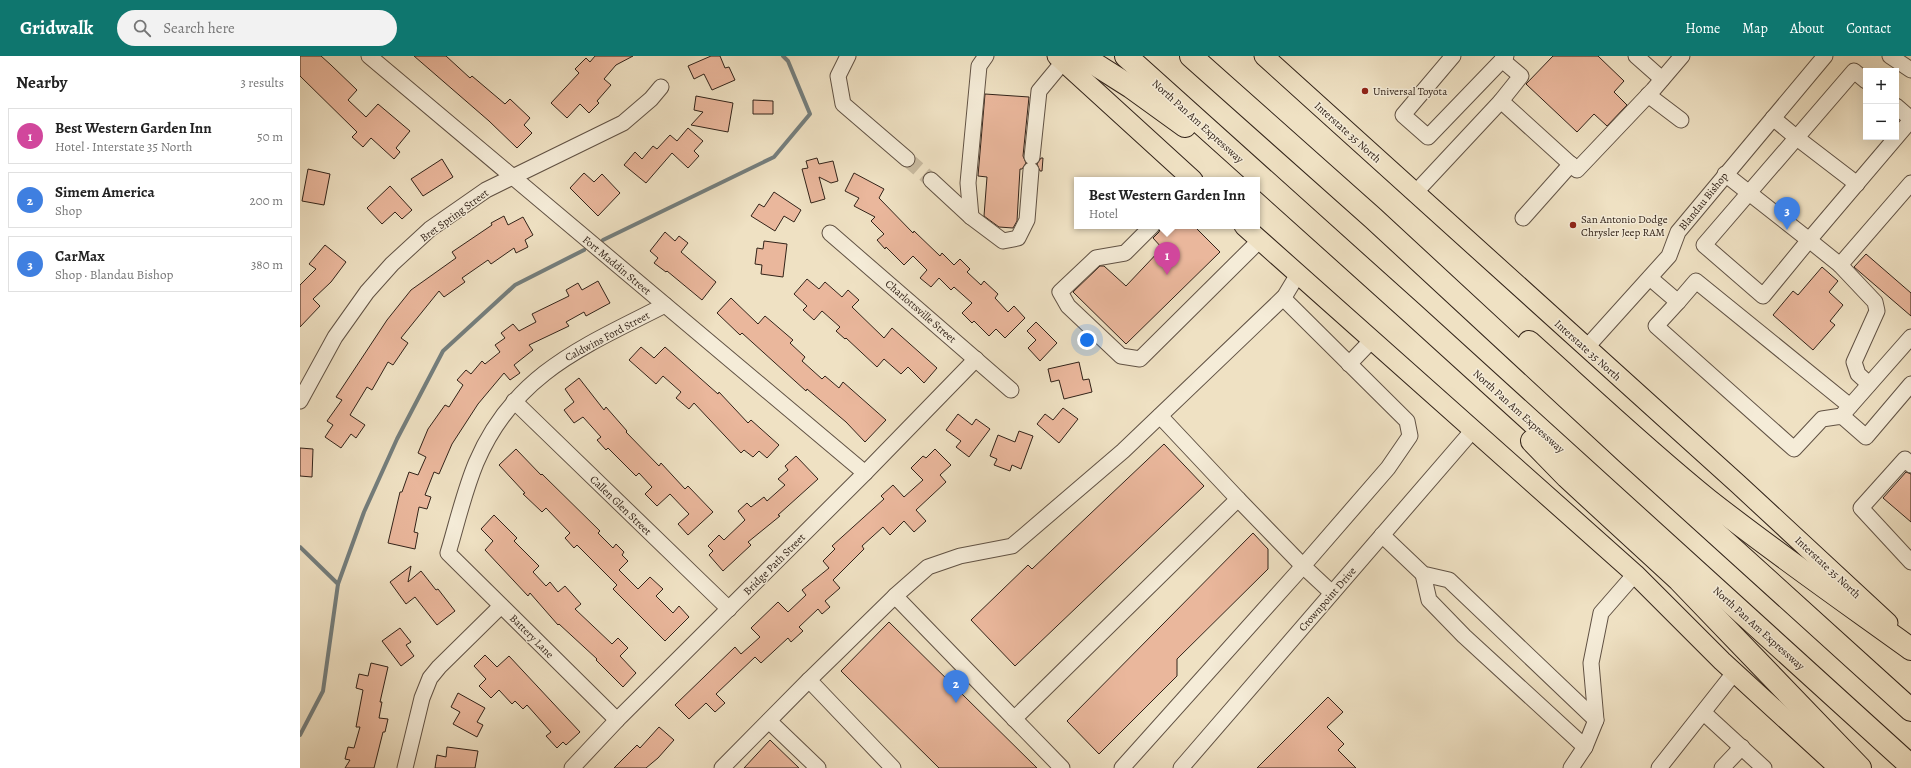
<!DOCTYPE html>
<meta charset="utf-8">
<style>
:root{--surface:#fff;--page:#f2f2f2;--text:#222;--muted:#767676;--line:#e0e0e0;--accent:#0f766e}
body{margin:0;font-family:Alegreya,serif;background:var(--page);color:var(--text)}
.controls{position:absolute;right:12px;top:12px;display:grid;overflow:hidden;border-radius:0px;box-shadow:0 4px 16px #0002}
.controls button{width:36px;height:36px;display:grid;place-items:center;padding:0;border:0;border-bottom:1px solid var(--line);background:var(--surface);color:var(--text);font:20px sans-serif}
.you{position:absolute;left:787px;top:284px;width:14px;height:14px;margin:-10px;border:3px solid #fff;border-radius:50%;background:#1a73e8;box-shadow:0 0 0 6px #1a73e833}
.badge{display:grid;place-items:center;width:26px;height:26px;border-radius:50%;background:var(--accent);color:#fff;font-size:13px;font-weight:700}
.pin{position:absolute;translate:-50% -33px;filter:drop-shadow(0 1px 2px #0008)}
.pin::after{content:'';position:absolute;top:21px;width:14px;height:12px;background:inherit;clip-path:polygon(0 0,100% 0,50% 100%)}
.popup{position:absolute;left:774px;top:121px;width:186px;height:52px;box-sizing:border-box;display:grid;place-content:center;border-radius:0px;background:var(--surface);filter:drop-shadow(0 1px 3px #0005);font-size:13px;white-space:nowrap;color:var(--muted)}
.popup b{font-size:15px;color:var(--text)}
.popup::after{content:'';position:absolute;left:50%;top:100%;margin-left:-8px;border:8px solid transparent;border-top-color:var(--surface)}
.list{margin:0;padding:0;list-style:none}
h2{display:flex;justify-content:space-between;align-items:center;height:52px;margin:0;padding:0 16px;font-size:17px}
h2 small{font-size:13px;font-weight:400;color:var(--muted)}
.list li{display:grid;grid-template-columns:26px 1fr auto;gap:12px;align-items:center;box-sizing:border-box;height:56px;margin:0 8px 8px;padding:0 8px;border:1px solid var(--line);border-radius:0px}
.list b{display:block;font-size:15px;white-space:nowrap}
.list p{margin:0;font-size:13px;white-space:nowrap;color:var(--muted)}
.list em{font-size:13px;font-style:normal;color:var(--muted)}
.icon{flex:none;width:22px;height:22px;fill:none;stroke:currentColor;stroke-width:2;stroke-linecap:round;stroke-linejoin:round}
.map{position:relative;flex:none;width:1611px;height:712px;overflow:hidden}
header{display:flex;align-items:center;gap:24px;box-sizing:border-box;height:56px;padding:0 20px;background:var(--accent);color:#fff}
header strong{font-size:19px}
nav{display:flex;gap:22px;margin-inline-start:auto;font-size:14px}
.search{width:280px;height:36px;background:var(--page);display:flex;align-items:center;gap:10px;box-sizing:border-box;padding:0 14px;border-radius:22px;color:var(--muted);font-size:15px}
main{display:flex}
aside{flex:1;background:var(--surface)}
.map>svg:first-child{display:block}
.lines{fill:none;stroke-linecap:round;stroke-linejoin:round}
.stream{stroke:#747e7d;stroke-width:4}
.building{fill:#eab79c;stroke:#322319}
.minor-tunnel{stroke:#c9bba1;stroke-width:15;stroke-dasharray:15 8;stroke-linecap:butt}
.minor-casing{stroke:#615244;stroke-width:17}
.major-casing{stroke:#322319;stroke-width:21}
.highway-casing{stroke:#322319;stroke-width:24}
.minor{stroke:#f5ecd8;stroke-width:15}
.major{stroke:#efe1c3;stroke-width:19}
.highway{stroke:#efe1c3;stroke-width:22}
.poi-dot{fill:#8f2418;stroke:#f5ecd8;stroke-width:1.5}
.labels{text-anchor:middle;stroke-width:3;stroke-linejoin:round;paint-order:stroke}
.poi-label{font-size:11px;fill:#322319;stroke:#f5ecd8;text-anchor:start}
.street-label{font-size:11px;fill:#322319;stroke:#f5ecd8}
</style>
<header>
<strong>Gridwalk</strong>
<div class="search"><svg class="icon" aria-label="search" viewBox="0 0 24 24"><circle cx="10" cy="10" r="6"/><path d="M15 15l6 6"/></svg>Search here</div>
<nav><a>Home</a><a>Map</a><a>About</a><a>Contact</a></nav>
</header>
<main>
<aside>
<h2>Nearby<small>3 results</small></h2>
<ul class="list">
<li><span class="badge" style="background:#d1479c">1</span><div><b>Best Western Garden Inn</b><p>Hotel · Interstate 35 North</p></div><em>50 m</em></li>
<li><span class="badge" style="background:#3f7fe0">2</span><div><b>Simem America</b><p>Shop</p></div><em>200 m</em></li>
<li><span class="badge" style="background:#3f7fe0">3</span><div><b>CarMax</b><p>Shop · Blandau Bishop</p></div><em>380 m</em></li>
</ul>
</aside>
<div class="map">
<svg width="1611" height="712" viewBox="0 0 1611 712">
<rect width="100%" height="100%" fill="#efe1c3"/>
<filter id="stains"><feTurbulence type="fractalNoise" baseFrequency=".005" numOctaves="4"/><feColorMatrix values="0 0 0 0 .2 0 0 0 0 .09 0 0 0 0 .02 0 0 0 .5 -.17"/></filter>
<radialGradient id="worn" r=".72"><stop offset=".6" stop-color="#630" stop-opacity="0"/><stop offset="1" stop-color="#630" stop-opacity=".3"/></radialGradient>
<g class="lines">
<g class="stream">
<polyline points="303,184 474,101 510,58 488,5 483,0"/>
<polyline points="0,491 38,528 23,635 0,679"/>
<polyline points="38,528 64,456 97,383 143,295 215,229 284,194"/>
</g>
</g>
<g class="building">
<polygon points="0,0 21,0 31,9 57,34 48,44 66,61 78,48 110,75 96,92 100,96 94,103 71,82 63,91 52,81 57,76 0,20"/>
<polygon points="114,0 146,0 170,22 172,20 205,48 210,43 230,62 224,69 232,77 217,92 189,65"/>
<polygon points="295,0 333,0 316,9 304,23 311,29 297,45 299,47 289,57 280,48 267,62 251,47 279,17 275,13 286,2 290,6"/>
<polygon points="411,0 420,0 425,12 429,11 435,24 412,34 404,18 394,23 388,10"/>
<polygon points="1253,0 1298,0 1324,25 1314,36 1327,49 1307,70 1294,58 1277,76 1226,28"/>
<polygon points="685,38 729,41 723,100 726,107 722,113 720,113 717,165 713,172 699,171 684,160 687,121 678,120"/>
<polygon points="396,40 433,47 428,76 391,69 403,56 394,54"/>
<polygon points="453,44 473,45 473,58 453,58"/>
<polygon points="388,72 403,85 394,95 399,100 388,112 372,97 346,127 324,109 335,96 342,103 353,90 357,93 370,79 377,85"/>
<polygon points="517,102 519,108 533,105 538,125 531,127 519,121 525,143 511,147 502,113 508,112 506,105"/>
<polygon points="741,102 743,102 742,115 740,115 737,108"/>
<polygon points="142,103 153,121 123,140 111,123"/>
<polygon points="8,113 30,118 24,149 2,145"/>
<polygon points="284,117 294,126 302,118 320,137 298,160 270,132"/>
<polygon points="554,117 584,133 579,142 613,177 614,175 640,200 642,197 654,209 660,203 670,213 667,216 681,229 684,225 698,238 695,242 708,256 714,250 725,262 705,282 696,273 689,280 674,265 672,267 662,257 672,247 654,231 651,234 639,222 631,231 620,222 627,214 613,200 604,209 586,191 585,193 577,184 584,178 571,165 575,161 554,150 559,142 545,135"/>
<polygon points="90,130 112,154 102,163 95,156 82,168 67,152"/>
<polygon points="474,136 501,154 494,166 484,160 475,175 451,160 459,148 464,151"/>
<polygon points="204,160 208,169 223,161 233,179 225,184 228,191 216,197 214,192 191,208 188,204 162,222 165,226 144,241 139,235 101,282 108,287 93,309 88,306 72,334 67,331 50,359 65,369 56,382 51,378 41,392 25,381 33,369 27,365 42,344 36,341 87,264 111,234 156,202 152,196 192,169 191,167"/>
<polygon points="861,170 894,170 920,196 826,288 773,236 800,210 804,210 826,230 862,192 853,182 859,176"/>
<polygon points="365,176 375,185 379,180 388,187 381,196 416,226 402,244 367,215 366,216 354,207 358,202 350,195"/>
<polygon points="464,185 487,188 483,221 461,218 462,209 455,208 457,192 463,193"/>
<polygon points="25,189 46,206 31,226 13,243 20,250 0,271 0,229 16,213 9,208"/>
<polygon points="1566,198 1611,237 1611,260 1554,211"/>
<polygon points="1522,211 1538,225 1529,236 1543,249 1530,265 1535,269 1513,294 1473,259 1493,235 1498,239"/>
<polygon points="507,223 519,233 525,226 542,241 548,234 559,244 552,251 584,282 592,272 637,312 624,327 608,311 601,318 584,303 577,311 546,282 545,283 536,275 540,271 522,255 514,264 503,254 507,250 494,238"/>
<polygon points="298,225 310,247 286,260 284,256 266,266 269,270 229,289 233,294 214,309 220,317 210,324 204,317 178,348 152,388 139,418 134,416 125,439 131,441 127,453 119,451 114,476 118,477 115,493 88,487 100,436 102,436 109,416 118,419 126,401 118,397 128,373 145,349 149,351 163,329 157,324 166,314 171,318 182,305 185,308 200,296 195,289 205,282 201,277 213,268 219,275 236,266 232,258 269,240 266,234 278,227 282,234"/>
<polygon points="431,242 458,268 465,260 493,284 490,287 505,301 502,305 522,323 525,320 539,332 543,326 586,364 565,386 546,366 507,333 506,335 442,277 440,279 417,257"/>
<polygon points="736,266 757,287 740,305 728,292 736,284 727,275"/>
<polygon points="341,291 354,302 365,291 418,338 419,336 448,367 451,364 479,389 467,402 459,395 453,401 444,394 441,397 394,347 389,353 376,342 381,336 363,320 356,328 329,304"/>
<polygon points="779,306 783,324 789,323 792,336 764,343 759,324 751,326 748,313"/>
<polygon points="279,322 304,354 306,351 327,375 326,376 359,410 361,407 385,433 388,430 413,456 388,479 378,468 389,458 370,438 357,450 345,438 352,431 339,417 336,420 308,392 306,394 297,384 301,381 283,361 274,367 264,354 274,346 265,333"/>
<polygon points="763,352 778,363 759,387 737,368 745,358 753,364"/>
<polygon points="658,358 672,369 676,363 690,373 669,401 656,391 661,385 646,374"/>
<polygon points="719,375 733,380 721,413 712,409 710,415 694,409 697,403 690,400 698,379 715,386"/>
<polygon points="864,388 904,430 715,610 671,564 728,509 732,513"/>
<polygon points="0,392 13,393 12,421 0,420"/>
<polygon points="216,393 241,419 242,418 300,475 298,477 313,492 316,488 324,496 322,499 328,505 319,514 338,533 350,521 363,533 356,540 373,557 379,550 389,561 365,585 313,533 317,529 277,489 274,492 265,482 270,477 246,452 242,456 223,438 225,437 199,409"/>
<polygon points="635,393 651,409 640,419 646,426 616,454 626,465 614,476 604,465 590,479 583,471 562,490 564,493 533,524 540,532 525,545 530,551 522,558 518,553 499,571 503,575 491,586 488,582 461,607 455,601 416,638 425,647 415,656 406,647 389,663 375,649 435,591 441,598 460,581 451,572 478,546 488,556 506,539 502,534 529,512 523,505 535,493 532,490 584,443 581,440 593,429 604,441 623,424 611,412 623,400 626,402"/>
<polygon points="496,400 518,423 478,459 480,460 448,486 451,489 423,515 409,499 413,495 408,490 419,479 424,484 445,464 438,455 447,447 451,451 464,441 467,445 485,429 478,423 488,414 485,410"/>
<polygon points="1606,416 1611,418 1611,466 1583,442"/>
<polygon points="194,459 217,482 214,485 239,510 233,516 246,530 250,526 258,536 265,530 281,548 275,553 312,588 318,582 328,592 320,600 336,617 323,631 296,604 297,603 259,568 258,569 230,537 228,540 185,494 193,485 181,473"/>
<polygon points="953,477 968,493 968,513 877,603 877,620 799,698 767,665"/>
<polygon points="111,510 108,526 121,515 136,534 138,533 155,555 137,569 115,541 106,548 90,526"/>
<polygon points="589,566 737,712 639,712 541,615"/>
<polygon points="100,572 111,586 106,589 114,600 101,610 82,585"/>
<polygon points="185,599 197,611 209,600 280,676 266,689 263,686 257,692 246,680 251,676 227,649 223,653 215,645 212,648 199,634 191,642 179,630 186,623 174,610"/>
<polygon points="71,607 88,611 80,646 82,646 79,662 88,663 85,676 83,676 74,712 45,712 50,704 45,703 48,691 54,692 60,671 56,671 63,634 56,632 59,618 68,620"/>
<polygon points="158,637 185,652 177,666 183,669 177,681 153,668 160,656 151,651"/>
<polygon points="1028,641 1043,656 1027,671 1044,688 1038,694 1056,712 957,712"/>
<polygon points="359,671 374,684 358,702 346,712 314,712 337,689 340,692"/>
<polygon points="470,684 499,712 444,712"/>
<polygon points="147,691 178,695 175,712 135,712 137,699 146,701"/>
</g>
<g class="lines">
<polyline class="minor-tunnel" points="607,103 631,124"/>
<g class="minor-casing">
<g id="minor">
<polyline points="69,0 565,417"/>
<polyline points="548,0 538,20 543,48 607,103"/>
<polyline points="1153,0 1103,59 1128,81 1206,0"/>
<polyline points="1336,0 1362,23"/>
<polyline points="1590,0 1611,14"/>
<polyline points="1566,25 1554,15 1404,189 1463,240 1509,184 1540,209 1611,127"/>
<polyline points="1348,39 1381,64"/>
<polyline points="1201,45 1221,20 1202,4"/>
<polyline points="1596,50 1611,63"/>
<polyline points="1473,62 1497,82 1557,128"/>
<polyline points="732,101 739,35 763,6"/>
<polyline points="1425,118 1509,184 1611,64"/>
<polyline points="631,124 671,161 703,185 718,182 727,164 731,114"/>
<polyline points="1115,137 1201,45 1277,114 1353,34 1382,0"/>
<polyline points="671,161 668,127 679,10 686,0"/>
<polyline points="1223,162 1271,108"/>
<polyline points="852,170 825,197 796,202 760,236 768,250 821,300 840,303 960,184"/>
<polyline points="530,177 711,334"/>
<polyline points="1540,209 1575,246 1577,255 1554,306 1558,318 1569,328"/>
<polyline points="1350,222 1378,246 1356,270 1494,393 1522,363 1542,360 1566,381 1611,328"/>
<polyline points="983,243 998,218"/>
<polyline points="1378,246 1396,225 1550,350"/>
<polyline points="1286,292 1369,200 1378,176 1525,0"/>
<polyline points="1049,308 1072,284"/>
<polyline points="0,345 35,281 67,236 92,208 130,173 186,134 323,67 351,43 361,31"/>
<polyline points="214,345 429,553"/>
<polyline points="1544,357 1611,281"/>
<polyline points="860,360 938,443"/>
<polyline points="1611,409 1605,403 1561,452 1611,506"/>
<polyline points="1082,479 1123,518 1149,524 1296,664"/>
<polyline points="1123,518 1129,544 1164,580 1285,691"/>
<polyline points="595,540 628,511 660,500 712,490 823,395 983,242 1107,365 1110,380 1088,412 996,518 822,712"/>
<polyline points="1404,657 1464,712"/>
<polyline points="714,663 938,443 1003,510 1032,537"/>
<path d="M317,664L148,497C157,467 164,436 176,407C214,317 285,290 365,249"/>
<polyline points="469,665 518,712"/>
<polyline points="105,712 122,642 130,622 139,611 201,550"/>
<polyline points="272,712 317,664 565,417 676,303"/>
<polyline points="422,712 509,624"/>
<polyline points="593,712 509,624 595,540 762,712"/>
<polyline points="881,712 1173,374"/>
<polyline points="1271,712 1285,691 1296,664 1291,607 1301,557 1335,518"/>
<polyline points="1359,712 1434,617"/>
<polyline points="1422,712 1442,691"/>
</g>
</g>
<g class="major-casing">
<g id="major">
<polyline points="757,0 893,124"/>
<polyline points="964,0 1438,428 1588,567"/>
<polyline points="944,170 1335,518 1422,605 1539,712"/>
</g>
</g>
<g class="highway-casing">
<g id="highway">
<polyline points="782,0 831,31 885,70"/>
<polyline points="826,0 1112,257 1611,710"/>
<polyline points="891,0 1073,162 1327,397 1611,654"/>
<path d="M1229,286C1288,339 1346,394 1408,444C1474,496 1543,544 1611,593"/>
<polyline points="1232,385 1267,421 1379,524 1560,712"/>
</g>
</g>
<use href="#minor" class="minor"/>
<use href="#major" class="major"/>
<use href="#highway" class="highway"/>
</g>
<g class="poi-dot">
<circle cx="1065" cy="35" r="4"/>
<circle cx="1273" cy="169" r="4"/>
</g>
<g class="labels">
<g class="poi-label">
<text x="1073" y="39">Universal Toyota</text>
<text x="1281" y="167">San Antonio Dodge<tspan x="1281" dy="13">Chrysler Jeep RAM</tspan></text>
</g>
<g class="street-label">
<text transform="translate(898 65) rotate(42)" y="4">North Pan Am Expressway</text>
<text transform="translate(1048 76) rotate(42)" y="4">Interstate 35 North</text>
<text transform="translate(1403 145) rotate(-51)" y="4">Blandau Bishop</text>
<text transform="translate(154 159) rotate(-36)" y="4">Bret Spring Street</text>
<text transform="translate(317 209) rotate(40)" y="4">Fort Maddin Street</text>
<text transform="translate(621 255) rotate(41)" y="4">Charlottsville Street</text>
<text transform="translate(307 280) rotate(-28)" y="4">Caldwins Ford Street</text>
<text transform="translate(1288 294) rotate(42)" y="4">Interstate 35 North</text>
<text transform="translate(1219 355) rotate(42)" y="4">North Pan Am Expressway</text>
<text transform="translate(321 449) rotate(44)" y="4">Callen Glen Street</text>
<text transform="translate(474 508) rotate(-45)" y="4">Bridge Path Street</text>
<text transform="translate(1528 511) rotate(43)" y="4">Interstate 35 North</text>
<text transform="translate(1027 543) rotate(-49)" y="4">Crownpoint Drive</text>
<text transform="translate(1459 572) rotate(42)" y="4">North Pan Am Expressway</text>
<text transform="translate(232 580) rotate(45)" y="4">Battery Lane</text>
</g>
</g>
<rect width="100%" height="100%" filter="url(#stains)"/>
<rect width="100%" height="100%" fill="url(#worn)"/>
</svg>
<div class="controls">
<button>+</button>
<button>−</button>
</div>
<div class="you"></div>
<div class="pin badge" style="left:867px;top:219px;background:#d1479c">1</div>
<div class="popup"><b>Best Western Garden Inn</b>Hotel</div>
<div class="pin badge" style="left:656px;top:647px;background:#3f7fe0">2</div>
<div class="pin badge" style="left:1487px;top:174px;background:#3f7fe0">3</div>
</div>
</main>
